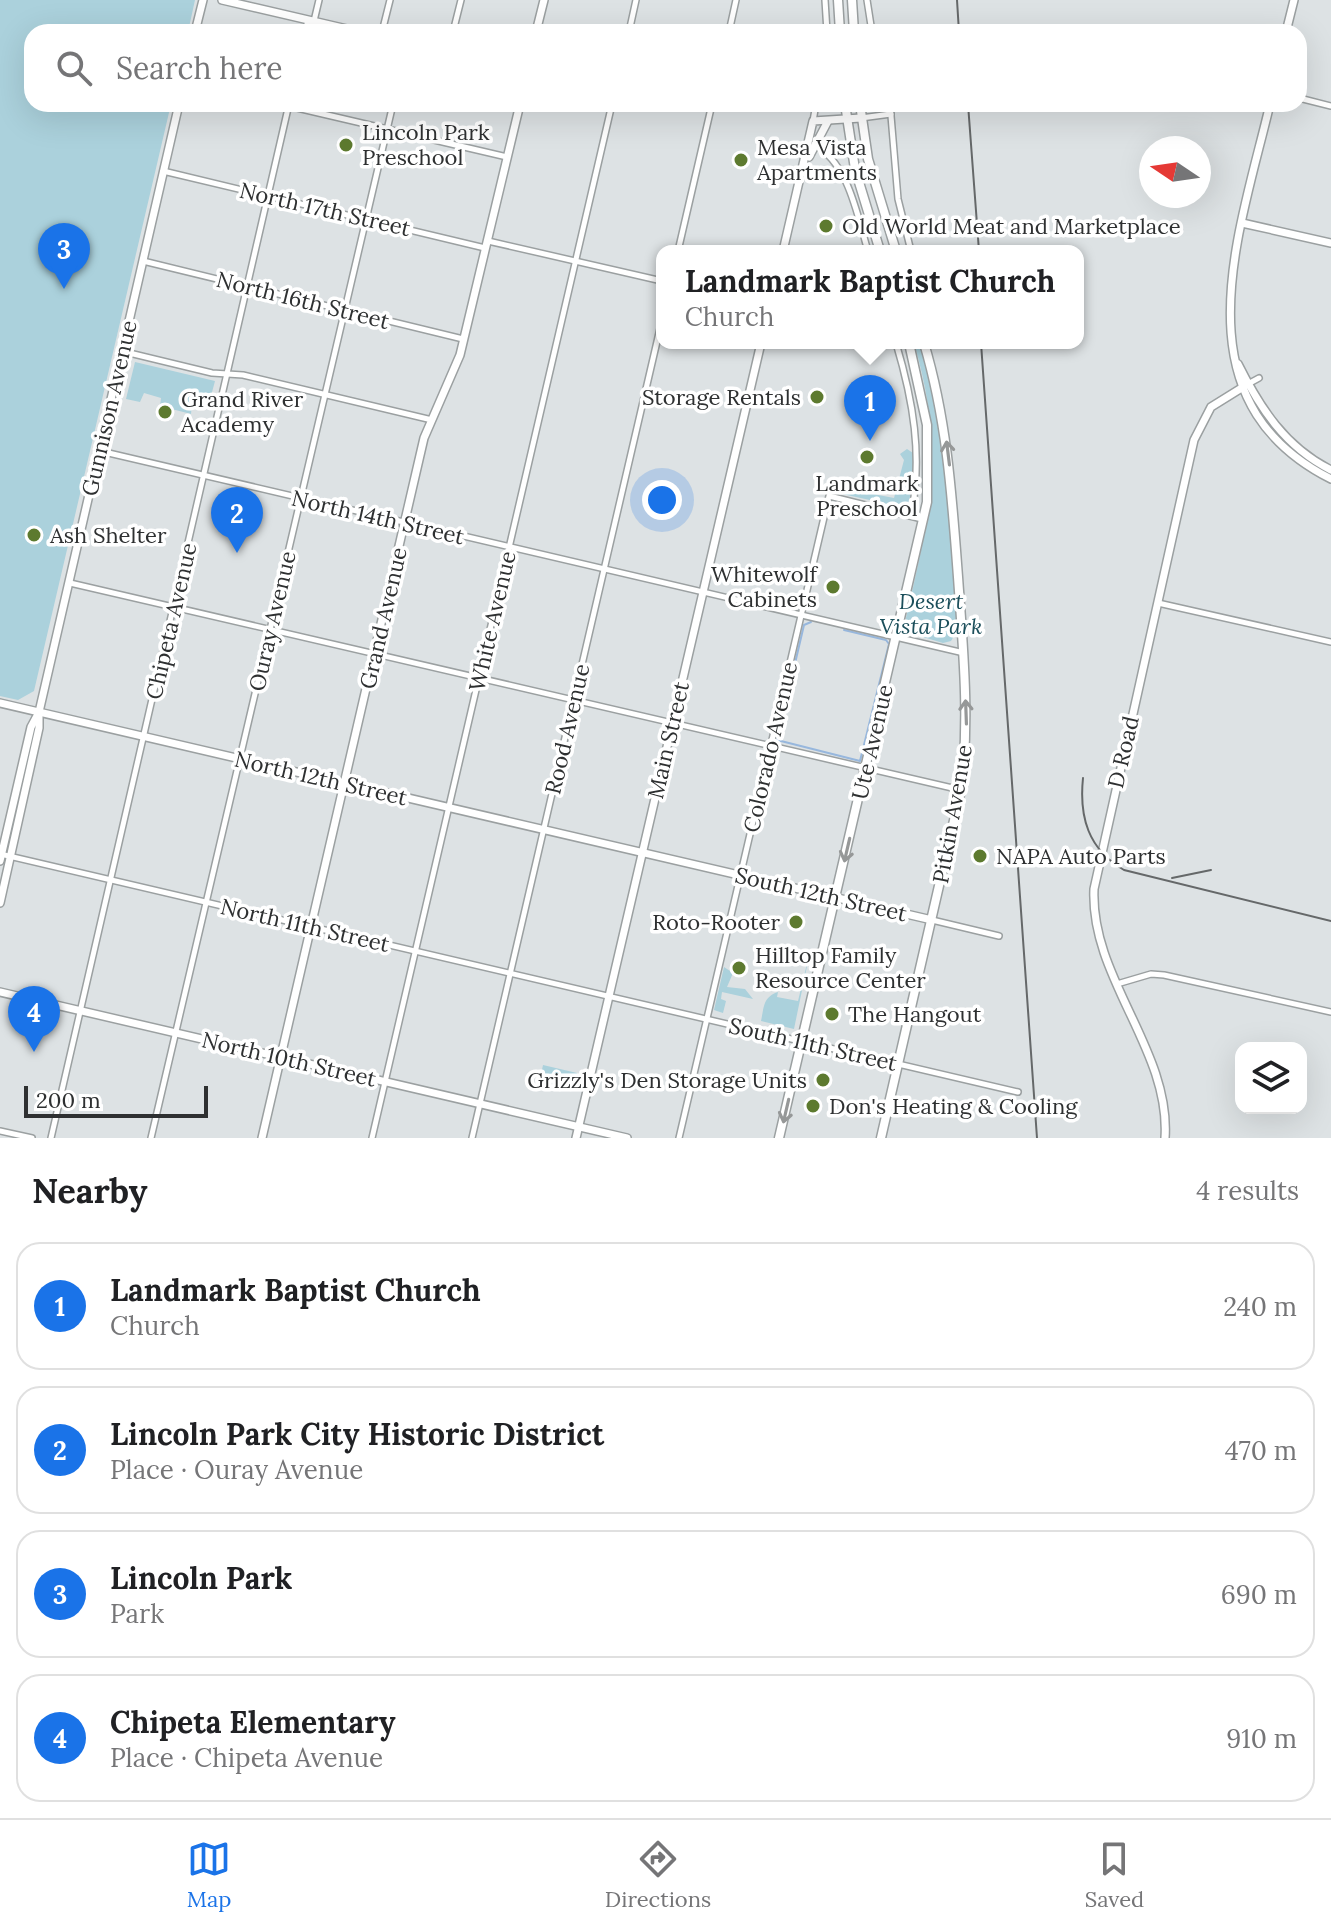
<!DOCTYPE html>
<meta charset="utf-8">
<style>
:root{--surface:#fff;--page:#f6f6f6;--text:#202124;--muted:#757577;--line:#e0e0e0;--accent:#1a73e8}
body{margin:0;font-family:Lora,serif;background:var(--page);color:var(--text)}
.controls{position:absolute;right:24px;bottom:24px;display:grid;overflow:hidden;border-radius:16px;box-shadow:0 8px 32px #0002}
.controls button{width:72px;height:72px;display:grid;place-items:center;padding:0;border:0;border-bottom:2px solid var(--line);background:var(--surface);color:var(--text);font:40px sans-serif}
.compass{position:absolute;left:1139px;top:136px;width:72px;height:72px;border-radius:50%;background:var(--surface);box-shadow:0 8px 32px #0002;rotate:283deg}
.scale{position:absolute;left:24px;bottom:20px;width:184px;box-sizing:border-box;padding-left:8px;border:4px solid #2e3031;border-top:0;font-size:22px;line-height:28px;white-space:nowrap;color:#2e3031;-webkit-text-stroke:6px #fff;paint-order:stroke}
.you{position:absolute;left:662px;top:500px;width:28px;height:28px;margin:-20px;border:6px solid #fff;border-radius:50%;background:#1a73e8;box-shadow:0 0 0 12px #1a73e833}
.badge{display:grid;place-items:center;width:52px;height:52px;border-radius:50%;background:var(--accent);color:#fff;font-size:26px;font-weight:700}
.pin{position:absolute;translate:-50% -66px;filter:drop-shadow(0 2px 4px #0008)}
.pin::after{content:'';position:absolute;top:42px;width:28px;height:24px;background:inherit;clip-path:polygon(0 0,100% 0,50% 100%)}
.popup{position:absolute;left:656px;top:245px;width:428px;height:104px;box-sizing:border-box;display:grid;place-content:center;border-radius:16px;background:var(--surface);filter:drop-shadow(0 2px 6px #0005);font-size:26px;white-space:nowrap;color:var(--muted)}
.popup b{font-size:30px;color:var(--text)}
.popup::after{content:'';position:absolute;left:50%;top:100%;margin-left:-16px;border:16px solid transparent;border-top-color:var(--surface)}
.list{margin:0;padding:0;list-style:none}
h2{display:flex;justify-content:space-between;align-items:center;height:104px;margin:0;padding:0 32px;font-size:34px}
h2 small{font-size:26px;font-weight:400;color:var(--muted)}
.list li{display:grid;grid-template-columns:52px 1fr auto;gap:24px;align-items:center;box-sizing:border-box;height:128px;margin:0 16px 16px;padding:0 16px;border:2px solid var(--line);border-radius:24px}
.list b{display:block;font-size:30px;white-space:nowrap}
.list p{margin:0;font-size:26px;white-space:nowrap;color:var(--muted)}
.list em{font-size:26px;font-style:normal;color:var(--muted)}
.icon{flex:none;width:44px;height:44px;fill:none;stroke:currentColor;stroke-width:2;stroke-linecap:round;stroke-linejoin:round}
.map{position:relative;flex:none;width:1331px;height:1138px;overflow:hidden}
.search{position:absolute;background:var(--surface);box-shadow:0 8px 32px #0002;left:24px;right:24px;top:24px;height:88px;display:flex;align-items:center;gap:20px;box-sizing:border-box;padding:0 28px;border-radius:24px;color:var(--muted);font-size:30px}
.sheet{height:680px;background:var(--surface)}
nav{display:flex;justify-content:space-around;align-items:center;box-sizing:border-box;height:112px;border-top:2px solid var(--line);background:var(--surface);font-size:22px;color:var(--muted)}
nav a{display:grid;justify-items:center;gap:4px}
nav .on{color:var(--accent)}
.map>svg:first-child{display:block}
.green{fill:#abd1dc}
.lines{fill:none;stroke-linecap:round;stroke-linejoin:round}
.stream{stroke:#97b7dd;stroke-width:2}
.street-casing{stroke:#9ba0a1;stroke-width:8}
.secondary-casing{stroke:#9ba0a1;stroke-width:10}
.primary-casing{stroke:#9ba0a1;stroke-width:11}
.street{stroke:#fff;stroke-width:5}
.secondary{stroke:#fff;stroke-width:7}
.primary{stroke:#fff;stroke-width:8}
.rail{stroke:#656869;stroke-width:2}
.oneway{stroke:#969898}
.poi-dot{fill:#5d7a2f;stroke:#fff;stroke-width:3}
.labels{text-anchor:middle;stroke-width:7;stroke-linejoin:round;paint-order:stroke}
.poi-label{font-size:22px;fill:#2e3031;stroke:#fff;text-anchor:start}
.street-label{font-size:22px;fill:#2e3031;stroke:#fff}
.park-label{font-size:22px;font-style:italic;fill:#1c4f5b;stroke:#fff}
</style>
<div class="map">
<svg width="1331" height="1138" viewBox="0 0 1331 1138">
<rect width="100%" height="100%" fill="#dde2e4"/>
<g class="green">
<polygon points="0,0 195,0 188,32 32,32 32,104 171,104 34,691 18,700 0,696"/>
<path d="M914,343H920C946,438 950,533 957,631L951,641L943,643L903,631C928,522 947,455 914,343Z"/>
<polygon points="135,362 215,381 211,396 193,392 191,414 160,406 161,398 144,393 140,402 126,399"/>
<path d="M907,449L913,453C913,471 914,493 906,508L838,493L837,487L894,498L904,460L900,454Z"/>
<path d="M811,947L794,1029L761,1021C764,1007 763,997 778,992L777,997L798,1001Z"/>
<polygon points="724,967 733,973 727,987 745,989 753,999 722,992 721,999 726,1001 723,1013 714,1010"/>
<polygon points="543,1065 577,1073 574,1087 540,1079"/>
</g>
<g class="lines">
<polyline class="stream" points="811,622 804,625 777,740 860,761 889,644 886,640 844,630"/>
<g class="street-casing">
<g id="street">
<polyline points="825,0 827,32"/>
<polyline points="867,0 872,32"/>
<polyline points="314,21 319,0"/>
<polyline points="305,32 308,20"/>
<polyline points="382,32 390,0"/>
<polyline points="453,32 461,0"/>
<polyline points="629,32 636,0"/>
<polyline points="729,32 736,0"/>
<polyline points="1299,98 1331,106"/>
<polyline points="280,104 507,157"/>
<polyline points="890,104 898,199 911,251"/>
<polyline points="861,118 891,114"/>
<polyline points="813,121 816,104"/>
<path d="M814,144C849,164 857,215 868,251"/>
<polyline points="163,171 485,248"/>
<polyline points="488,241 662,281"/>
<polyline points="678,251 712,104"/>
<polyline points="143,261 463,339"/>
<path d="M896,343C913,400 923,456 911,516"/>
<polyline points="121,351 212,373 243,375 432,420"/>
<polyline points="1248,384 1259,378"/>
<polyline points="100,451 964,653"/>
<polyline points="70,583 961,790"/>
<polyline points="1158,603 1331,642"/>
<polyline points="0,854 1018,1092"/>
<polyline points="932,920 999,936"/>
<polyline points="1117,984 1151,974 1164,975 1331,1012"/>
<polyline points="0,1131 32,1138"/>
<polyline points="51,1138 289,104"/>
<polyline points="151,1138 393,104"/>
<polyline points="372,1138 612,104"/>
<polyline points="472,1138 662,320"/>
<polyline points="679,1138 829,496 922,519"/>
</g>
</g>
<g class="secondary-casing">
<g id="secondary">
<polyline points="222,0 360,32"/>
<polyline points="195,32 203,0"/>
<polyline points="536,32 544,0"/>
<polyline points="1286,32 1294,0"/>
<path d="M1270,104C1239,235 1175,400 1331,479"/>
<polyline points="809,157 828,121"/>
<polyline points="1242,223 1331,243"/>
<polyline points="783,251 813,121 861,118"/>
<path d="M1238,364C1260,408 1285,447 1331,470"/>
<polyline points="0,703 932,920"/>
<polyline points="0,861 31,727 38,714"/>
<polyline points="0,903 39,728 39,712 179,104"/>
<polyline points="0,992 627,1138"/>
<polyline points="262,1138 424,438 460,355 520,104"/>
<polyline points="576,1138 761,343"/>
<path d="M1165,1138C1171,1050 1090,978 1094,889L1194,440L1211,407L1248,384"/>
</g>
</g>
<g class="primary-casing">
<g id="primary">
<polyline points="838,0 840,32"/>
<polyline points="852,0 854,32"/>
<polyline points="845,104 855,169 880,251"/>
<polyline points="860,104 868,159 896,251"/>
<polyline points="779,1138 927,502 927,425 909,343"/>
<path d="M881,1138L961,790C970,719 963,648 958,577C952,497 947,420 924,343"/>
</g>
</g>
<use href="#street" class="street"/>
<use href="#secondary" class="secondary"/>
<use href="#primary" class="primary"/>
<g class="rail">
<polyline points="957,0 959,32"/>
<polyline points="968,104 979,251"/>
<polyline points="981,343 1037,1138"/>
<path d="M1083,778C1079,817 1088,849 1124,870L1331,921"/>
<polyline points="1172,878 1211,870"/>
</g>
</g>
<defs><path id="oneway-shaft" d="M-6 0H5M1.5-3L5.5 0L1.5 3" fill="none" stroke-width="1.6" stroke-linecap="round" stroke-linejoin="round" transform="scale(2)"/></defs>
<g class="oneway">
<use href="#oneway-shaft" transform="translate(948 453) rotate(-97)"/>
<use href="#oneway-shaft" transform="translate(966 712) rotate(-92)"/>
<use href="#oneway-shaft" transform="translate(847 850) rotate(103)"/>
<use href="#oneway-shaft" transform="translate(786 1111) rotate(103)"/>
</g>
<g class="poi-dot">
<circle cx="346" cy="145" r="8"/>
<circle cx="741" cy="160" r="8"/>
<circle cx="826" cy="226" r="8"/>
<circle cx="817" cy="397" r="8"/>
<circle cx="165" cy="412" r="8"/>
<circle cx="867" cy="457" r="8"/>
<circle cx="34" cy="535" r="8"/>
<circle cx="833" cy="587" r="8"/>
<circle cx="980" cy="856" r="8"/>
<circle cx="796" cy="922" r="8"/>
<circle cx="739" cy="968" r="8"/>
<circle cx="832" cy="1014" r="8"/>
<circle cx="823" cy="1080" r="8"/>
<circle cx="813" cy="1106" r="8"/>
</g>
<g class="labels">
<g class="poi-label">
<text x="362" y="140">Lincoln Park<tspan x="362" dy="25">Preschool</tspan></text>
<text x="757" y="155">Mesa Vista<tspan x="757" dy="25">Apartments</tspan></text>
<text x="842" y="234">Old World Meat and Marketplace</text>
<text x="801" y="405" text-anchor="end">Storage Rentals</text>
<text x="181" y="407">Grand River<tspan x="181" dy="25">Academy</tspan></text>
<text x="867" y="491" text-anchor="middle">Landmark<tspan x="867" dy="25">Preschool</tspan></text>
<text x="50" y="543">Ash Shelter</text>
<text x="817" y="582" text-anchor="end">Whitewolf<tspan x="817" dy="25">Cabinets</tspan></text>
<text x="996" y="864">NAPA Auto Parts</text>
<text x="780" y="930" text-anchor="end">Roto-Rooter</text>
<text x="755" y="963">Hilltop Family<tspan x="755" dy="25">Resource Center</tspan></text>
<text x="848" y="1022">The Hangout</text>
<text x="807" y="1088" text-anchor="end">Grizzly's Den Storage Units</text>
<text x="829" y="1114">Don's Heating &amp; Cooling</text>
</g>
<g class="street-label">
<text transform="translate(325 209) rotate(13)" y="8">North 17th Street</text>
<text transform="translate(303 300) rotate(14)" y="8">North 16th Street</text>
<text transform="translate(109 408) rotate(-77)" y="8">Gunnison Avenue</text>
<text transform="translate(378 517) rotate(13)" y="8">North 14th Street</text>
<text transform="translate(383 618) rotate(-77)" y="8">Grand Avenue</text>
<text transform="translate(171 621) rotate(-77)" y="8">Chipeta Avenue</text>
<text transform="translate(272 621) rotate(-77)" y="8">Ouray Avenue</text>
<text transform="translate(492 621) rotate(-77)" y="8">White Avenue</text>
<text transform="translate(567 729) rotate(-77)" y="8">Rood Avenue</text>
<text transform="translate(668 740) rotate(-77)" y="8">Main Street</text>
<text transform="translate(872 742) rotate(-77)" y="8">Ute Avenue</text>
<text transform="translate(770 747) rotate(-77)" y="8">Colorado Avenue</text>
<text transform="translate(1123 752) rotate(-77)" y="8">D Road</text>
<text transform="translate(321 778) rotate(13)" y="8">North 12th Street</text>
<text transform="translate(952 814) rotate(-80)" y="8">Pitkin Avenue</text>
<text transform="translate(821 894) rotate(13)" y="8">South 12th Street</text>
<text transform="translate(305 925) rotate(13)" y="8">North 11th Street</text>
<text transform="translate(813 1044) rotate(13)" y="8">South 11th Street</text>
<text transform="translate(289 1059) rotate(13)" y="8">North 10th Street</text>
</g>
<g class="park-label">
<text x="931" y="609">Desert<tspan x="931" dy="25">Vista Park</tspan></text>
</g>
</g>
</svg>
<div class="controls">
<button><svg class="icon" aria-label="layers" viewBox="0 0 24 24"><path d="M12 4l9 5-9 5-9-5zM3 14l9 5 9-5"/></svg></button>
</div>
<svg class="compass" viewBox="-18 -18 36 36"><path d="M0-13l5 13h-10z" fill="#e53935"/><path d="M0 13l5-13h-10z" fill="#757577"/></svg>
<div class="scale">200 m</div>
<div class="you"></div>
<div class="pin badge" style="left:870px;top:441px">1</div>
<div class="popup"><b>Landmark Baptist Church</b>Church</div>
<div class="pin badge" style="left:237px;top:553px">2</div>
<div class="pin badge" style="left:64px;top:289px">3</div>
<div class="pin badge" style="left:34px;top:1052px">4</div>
<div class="search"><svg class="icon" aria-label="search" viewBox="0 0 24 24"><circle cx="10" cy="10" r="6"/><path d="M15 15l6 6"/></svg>Search here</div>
</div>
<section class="sheet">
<h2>Nearby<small>4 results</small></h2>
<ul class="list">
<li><span class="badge">1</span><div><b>Landmark Baptist Church</b><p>Church</p></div><em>240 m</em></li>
<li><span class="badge">2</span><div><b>Lincoln Park City Historic District</b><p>Place · Ouray Avenue</p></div><em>470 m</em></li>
<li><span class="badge">3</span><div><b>Lincoln Park</b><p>Park</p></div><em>690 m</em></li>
<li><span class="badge">4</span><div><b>Chipeta Elementary</b><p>Place · Chipeta Avenue</p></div><em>910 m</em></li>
</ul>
</section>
<nav>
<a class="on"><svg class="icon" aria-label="map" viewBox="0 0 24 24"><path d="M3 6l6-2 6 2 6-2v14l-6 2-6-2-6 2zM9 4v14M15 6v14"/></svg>Map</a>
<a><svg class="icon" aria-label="directions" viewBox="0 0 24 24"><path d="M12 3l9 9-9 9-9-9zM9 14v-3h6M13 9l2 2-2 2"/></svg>Directions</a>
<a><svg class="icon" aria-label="saved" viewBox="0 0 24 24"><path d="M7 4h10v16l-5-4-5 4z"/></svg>Saved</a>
</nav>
